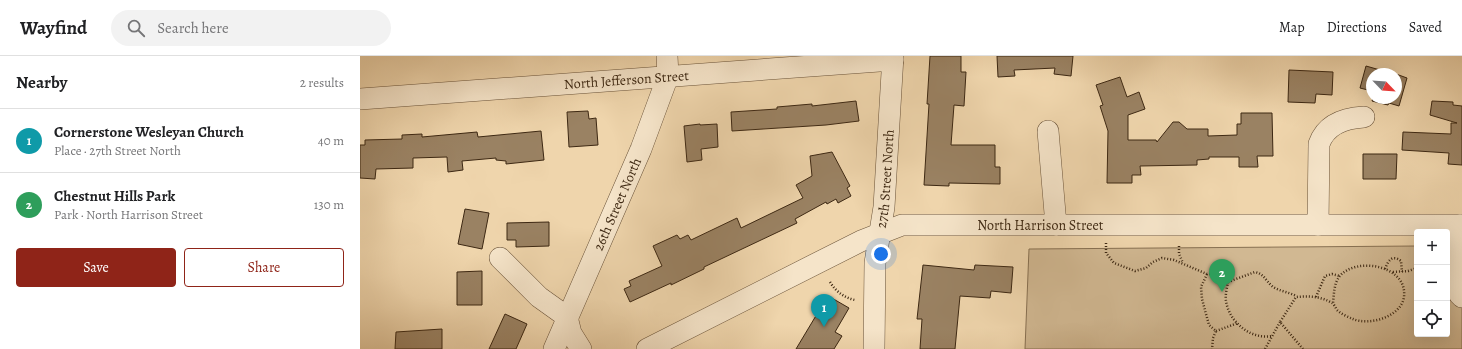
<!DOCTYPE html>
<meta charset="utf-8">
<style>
:root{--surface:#fff;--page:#f2f2f2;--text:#202124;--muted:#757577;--line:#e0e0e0;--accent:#8f2418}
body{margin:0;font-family:Alegreya,serif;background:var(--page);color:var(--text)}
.controls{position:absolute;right:12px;bottom:12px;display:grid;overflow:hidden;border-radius:4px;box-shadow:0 4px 16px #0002}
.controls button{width:36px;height:36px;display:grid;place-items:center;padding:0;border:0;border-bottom:1px solid var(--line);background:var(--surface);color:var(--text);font:20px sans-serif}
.compass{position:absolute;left:1006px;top:12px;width:36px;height:36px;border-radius:50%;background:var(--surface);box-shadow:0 4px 16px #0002;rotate:115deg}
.you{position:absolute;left:521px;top:198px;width:14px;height:14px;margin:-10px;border:3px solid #fff;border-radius:50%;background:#1a73e8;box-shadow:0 0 0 6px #1a73e833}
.badge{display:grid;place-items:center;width:26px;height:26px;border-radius:50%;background:var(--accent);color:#fff;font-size:13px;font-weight:700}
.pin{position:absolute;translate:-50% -33px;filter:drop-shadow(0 1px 2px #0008)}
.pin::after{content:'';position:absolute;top:21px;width:14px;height:12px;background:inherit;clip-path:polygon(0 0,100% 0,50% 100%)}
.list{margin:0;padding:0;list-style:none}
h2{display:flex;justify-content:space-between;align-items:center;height:52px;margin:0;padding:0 16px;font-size:17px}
h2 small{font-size:13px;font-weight:400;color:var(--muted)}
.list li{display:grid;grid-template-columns:26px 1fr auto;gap:12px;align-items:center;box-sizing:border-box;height:64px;padding:0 16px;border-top:1px solid var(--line)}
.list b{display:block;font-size:15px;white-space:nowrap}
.list p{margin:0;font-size:13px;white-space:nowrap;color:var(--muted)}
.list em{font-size:13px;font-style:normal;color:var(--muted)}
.actions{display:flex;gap:8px;padding:12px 16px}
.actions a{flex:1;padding:9px 0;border:1px solid var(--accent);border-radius:4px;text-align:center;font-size:14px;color:var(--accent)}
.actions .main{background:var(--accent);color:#fff}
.icon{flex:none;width:22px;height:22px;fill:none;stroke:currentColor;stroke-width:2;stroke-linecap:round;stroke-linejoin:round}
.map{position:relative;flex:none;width:1102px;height:293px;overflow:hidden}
header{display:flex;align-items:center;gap:24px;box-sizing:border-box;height:56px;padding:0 20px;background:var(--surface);border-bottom:1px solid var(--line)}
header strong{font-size:19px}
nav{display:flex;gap:22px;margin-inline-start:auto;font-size:14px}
.search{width:280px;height:36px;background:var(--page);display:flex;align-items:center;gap:10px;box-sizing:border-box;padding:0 14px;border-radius:22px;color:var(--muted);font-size:15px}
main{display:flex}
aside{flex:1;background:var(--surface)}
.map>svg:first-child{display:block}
.green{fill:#d1b892;stroke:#877052}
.building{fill:#9a8263;stroke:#3d2813}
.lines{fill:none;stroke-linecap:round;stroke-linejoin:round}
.minor-casing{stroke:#6a5339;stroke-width:22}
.path{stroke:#3d2813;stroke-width:2.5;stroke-dasharray:1 2;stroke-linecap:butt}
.minor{stroke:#f5e4c9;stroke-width:21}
.labels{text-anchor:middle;stroke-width:4;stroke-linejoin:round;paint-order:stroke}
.street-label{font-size:14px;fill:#3d2813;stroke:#f5e4c9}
</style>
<header>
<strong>Wayfind</strong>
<div class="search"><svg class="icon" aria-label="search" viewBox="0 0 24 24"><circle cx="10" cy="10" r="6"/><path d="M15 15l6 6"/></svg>Search here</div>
<nav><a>Map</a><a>Directions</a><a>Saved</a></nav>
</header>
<main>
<aside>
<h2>Nearby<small>2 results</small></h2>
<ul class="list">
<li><span class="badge" style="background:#0f9aa8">1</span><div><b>Cornerstone Wesleyan Church</b><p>Place · 27th Street North</p></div><em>40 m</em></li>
<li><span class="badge" style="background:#2e9e5b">2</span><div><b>Chestnut Hills Park</b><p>Park · North Harrison Street</p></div><em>130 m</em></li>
</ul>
<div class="actions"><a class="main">Save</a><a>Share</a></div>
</aside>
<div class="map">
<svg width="1102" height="293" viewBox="0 0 1102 293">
<rect width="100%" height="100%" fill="#efd5ac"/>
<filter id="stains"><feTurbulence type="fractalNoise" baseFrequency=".005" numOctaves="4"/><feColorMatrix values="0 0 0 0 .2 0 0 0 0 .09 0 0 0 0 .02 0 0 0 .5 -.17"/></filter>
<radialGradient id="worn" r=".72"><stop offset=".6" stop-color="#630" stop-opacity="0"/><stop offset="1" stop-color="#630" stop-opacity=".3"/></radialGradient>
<polygon class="green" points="1057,190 1057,278 1087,278 1087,191 1102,191 1102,293 665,293 669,193"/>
<g class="building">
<polygon points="570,0 601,0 601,16 606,16 604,50 594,49 591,89 635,89 635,111 640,111 640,128 589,127 589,130 564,129 569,48 567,48"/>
<polygon points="637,0 713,0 711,20 694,18 695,12 654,14 655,20 638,21"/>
<polygon points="1006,10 1034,18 1012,18 1012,35 1000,32"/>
<polygon points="929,14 973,16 972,39 956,38 955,47 928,46"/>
<polygon points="1036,18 1047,22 1039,50 1029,47 1028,49 1012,45 1013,42 1036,42"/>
<polygon points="760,21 767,41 779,36 785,53 768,59 768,84 796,84 797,86 813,66 819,66 827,73 848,73 848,80 877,79 877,68 881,68 881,57 912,57 913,100 897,100 898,111 879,111 879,101 849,101 849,103 837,104 837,109 780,110 781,119 772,119 772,127 747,127 748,75 740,50 743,49 736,29"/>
<polygon points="496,45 499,65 466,69 372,75 371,56 417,53 417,51 452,48 452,50"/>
<polygon points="1072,45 1093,46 1093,49 1102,50 1102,109 1088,108 1089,97 1042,94 1043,76 1091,78 1091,67 1097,67 1070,59"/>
<polygon points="228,55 229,63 236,62 238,89 209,91 207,56"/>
<polygon points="340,68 340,69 357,68 358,91 341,93 342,104 327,106 324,70"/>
<polygon points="181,75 184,104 146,108 146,105 136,104 136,102 102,105 103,114 88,116 87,101 53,102 53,112 16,113 15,123 0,122 0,89 5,89 5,84 42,83 42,79 62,78 62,81 117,76 118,81"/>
<polygon points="472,96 490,130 487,132 491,140 478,147 476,143 467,148 466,146 435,163 437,167 344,211 344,213 311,229 311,227 270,246 264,233 271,230 269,225 302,210 293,190 317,179 320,183 328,179 331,184 377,162 381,172 443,142 436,129 452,120 450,100"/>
<polygon points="1003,98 1037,98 1036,123 1003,123"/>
<polygon points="105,153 129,157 122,193 98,188"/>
<polygon points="189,166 189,190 156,191 156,184 147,184 147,167"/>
<polygon points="563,209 614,214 615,209 653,211 651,237 631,235 630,242 600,240 595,293 560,293 562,263 557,263"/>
<polygon points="122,215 122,249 97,249 97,216"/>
<polygon points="470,241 489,252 475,276 482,280 474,293 436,293 457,258 459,260"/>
<polygon points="145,258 167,268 156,293 129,293"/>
<polygon points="82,273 82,293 35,293 36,276"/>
</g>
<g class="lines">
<g class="minor-casing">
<g id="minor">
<path id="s1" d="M0,43L533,4"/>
<polyline points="688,75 696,169"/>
<path d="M958,169L959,88C966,68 985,62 1004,61"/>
<polyline points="1100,169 1099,238 1102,241"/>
<polyline points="140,202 179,241 207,261 211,277 221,293"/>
<path id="s2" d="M194,293L281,93L308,20L307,0"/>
<path id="s3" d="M287,293L501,185L542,169H1102"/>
<path id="s4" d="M514,293L515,207L524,151L533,0"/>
</g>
</g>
<g class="path">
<path d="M746,187V197L754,207L775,215L786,212L793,206L802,202L814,204L847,218H855L868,226L895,216C904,218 905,224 912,230C918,235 929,236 936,240"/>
<polyline points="819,190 819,198 823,207"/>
<path d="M1025,213C1028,205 1032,198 1041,205L1042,216"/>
<polyline points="1033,216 1048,215 1057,212"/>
<polyline points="847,218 841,231 842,243 849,269 856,275 853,282 852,293"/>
<path d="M470,226C476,236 485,242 495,244"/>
<path d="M868,226C867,232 865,239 866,245C869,266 891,284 912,280"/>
<polyline points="956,241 965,220 972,218 980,220"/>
<polyline points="856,275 878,267"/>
<polyline points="905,293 920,266"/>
<path d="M943,293L920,266L936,241C948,240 961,240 972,247C974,248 975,251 977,254C981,258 988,261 993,263C1009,270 1041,261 1044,241C1048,209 995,200 979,221C974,228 974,238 973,247"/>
</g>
<use href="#minor" class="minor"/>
</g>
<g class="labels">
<g class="street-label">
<text dy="5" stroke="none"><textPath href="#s1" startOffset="267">North Jefferson Street</textPath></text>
<text dy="5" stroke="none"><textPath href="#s4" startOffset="171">27th Street North</textPath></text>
<text dy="5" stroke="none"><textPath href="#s2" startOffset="158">26th Street North</textPath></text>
<text dy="5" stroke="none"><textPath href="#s3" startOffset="422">North Harrison Street</textPath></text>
</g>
</g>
<rect width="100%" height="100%" filter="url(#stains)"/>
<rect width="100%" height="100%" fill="url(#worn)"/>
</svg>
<div class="controls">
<button>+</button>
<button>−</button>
<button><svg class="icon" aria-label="locate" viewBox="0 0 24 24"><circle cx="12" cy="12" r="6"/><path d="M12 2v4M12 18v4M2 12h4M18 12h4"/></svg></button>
</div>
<svg class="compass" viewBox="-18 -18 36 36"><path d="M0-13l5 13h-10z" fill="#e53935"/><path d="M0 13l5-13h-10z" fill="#757577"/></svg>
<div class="you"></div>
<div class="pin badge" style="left:464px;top:271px;background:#0f9aa8">1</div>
<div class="pin badge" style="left:862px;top:236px;background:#2e9e5b">2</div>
</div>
</main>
